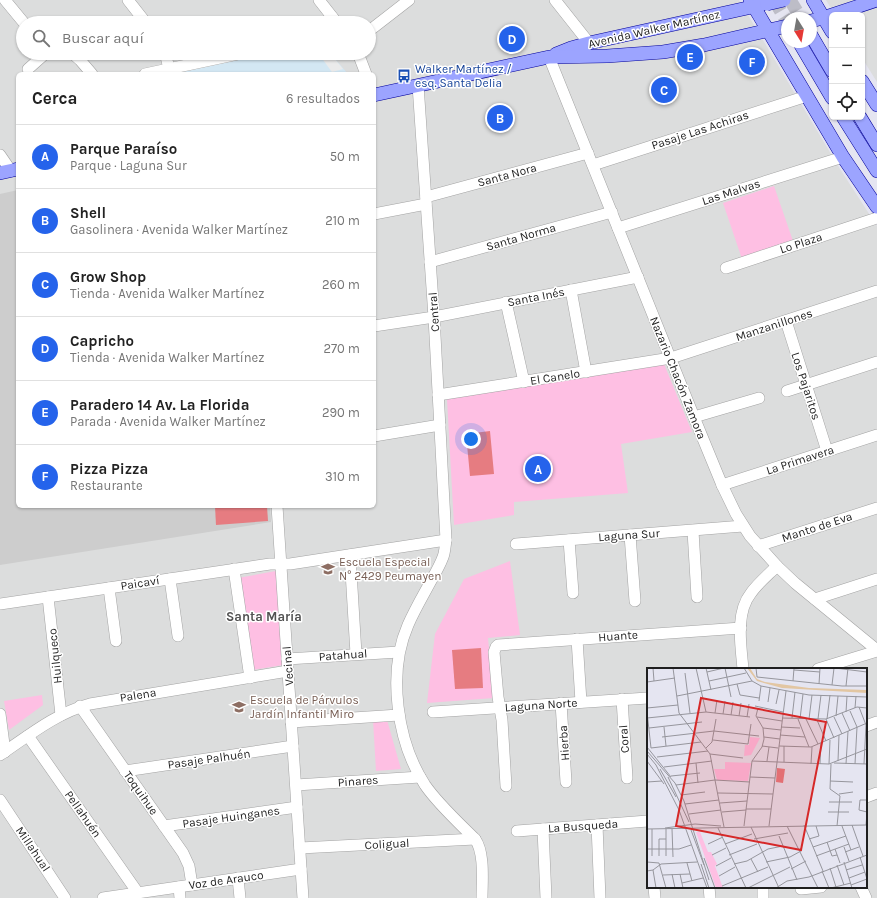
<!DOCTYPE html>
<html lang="es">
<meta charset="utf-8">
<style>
:root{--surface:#fff;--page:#f6f6f6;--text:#222;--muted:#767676;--line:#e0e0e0;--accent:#2563eb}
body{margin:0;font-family:Karla,sans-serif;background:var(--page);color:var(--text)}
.controls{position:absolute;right:12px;top:12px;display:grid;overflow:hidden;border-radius:6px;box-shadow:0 1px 3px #0004}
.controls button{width:36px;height:36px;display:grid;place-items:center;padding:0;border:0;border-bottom:1px solid var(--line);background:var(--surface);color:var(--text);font:20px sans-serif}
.compass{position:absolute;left:781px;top:12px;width:36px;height:36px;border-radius:50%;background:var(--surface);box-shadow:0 1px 3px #0004;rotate:169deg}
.you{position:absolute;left:471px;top:439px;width:14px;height:14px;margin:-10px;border:3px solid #fff;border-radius:50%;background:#1a73e8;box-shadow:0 0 0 6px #1a73e833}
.badge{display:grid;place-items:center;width:26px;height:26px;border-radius:50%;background:var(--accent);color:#fff;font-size:13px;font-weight:700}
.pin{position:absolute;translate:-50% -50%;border:2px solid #fff;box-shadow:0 1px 4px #0006}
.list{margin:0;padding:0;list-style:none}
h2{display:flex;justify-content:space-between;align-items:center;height:52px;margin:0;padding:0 16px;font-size:17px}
h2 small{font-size:13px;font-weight:400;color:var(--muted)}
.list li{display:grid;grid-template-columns:26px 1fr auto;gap:12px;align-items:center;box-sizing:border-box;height:64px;padding:0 16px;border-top:1px solid var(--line)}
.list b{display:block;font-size:15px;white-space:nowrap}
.list p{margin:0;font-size:13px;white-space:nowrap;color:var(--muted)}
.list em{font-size:13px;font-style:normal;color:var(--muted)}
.icon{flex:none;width:22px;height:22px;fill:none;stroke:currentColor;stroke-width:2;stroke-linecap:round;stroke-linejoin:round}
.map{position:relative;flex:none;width:877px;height:898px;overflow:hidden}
.search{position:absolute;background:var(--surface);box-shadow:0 1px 3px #0004;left:16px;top:16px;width:360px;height:44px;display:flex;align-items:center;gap:10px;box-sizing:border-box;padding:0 14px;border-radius:22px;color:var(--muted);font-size:15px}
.panel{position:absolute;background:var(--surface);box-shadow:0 1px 3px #0004;left:16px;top:72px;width:360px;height:436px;border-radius:6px}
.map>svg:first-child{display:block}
.residential{fill:#dcdddd;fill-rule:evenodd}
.commercial{fill:#d3e7f3}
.religious{fill:#cdcdcd}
.park{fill:#febfe3}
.pitch{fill:#e67c81}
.parking{fill:#ebebeb}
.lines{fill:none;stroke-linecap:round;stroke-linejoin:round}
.major-tunnel{stroke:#bdbdc7;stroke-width:13;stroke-dasharray:13 6;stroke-linecap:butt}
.minor-casing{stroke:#a3a3a3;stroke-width:12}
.major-casing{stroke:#02009b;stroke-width:14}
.minor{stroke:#fff;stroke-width:11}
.major{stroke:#9ca4ff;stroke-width:13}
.major-bridge-casing{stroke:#02009b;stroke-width:14;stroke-linecap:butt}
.major-bridge{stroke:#9ca4ff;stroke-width:13}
.labels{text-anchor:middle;stroke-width:3;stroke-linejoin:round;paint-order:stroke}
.street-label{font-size:12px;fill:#1f1f1f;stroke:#fff}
.transit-label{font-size:12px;fill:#164399;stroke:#fff;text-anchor:start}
.education-label{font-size:12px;fill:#785e54;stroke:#fff;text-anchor:start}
.neighbourhood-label{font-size:13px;font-weight:bold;fill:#525252;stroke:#fff}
.inset-road{fill:none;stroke:#96969d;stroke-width:1}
.view{fill:#d62828;fill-opacity:0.15;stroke:#d62828;stroke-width:2}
.inset-edge{fill:none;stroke:#1f1f1f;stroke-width:2}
</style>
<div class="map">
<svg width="877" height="898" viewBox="0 0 877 898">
<rect width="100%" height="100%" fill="#e5e5f1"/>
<g class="residential">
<path d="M0,0H739L840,169L877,226V898H0ZM23,23H369V53H23ZM18,74H374V506H18ZM648,669H866V887H648Z"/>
<polygon points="826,0 877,0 877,82 862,58 862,15 835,15"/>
</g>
<polygon class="commercial" points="271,53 330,53 348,74 174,74"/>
<polygon class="religious" points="18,190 18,506 270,506 271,522 0,565 0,194"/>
<g class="park">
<polygon points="774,186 793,241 742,259 723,203"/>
<polygon points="664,364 692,432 621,444 628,493 514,502 514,515 454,525 447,399"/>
<polygon points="510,561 520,635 488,638 494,698 427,703 435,634 464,579"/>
<polygon points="276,571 283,665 252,670 238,578"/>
<polygon points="42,695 43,705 9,730 4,701"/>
<polygon points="373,720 387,720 401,769 376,771"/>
</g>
<g class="pitch">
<polygon points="490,431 494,474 470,476 466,434"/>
<polygon points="215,506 267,506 268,521 216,525"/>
<polygon points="481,648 483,688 455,689 452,650"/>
</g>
<polygon class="parking" points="318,53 330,53 343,69 332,72"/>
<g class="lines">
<g class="major-tunnel">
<polyline points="774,0 787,22"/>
<polyline points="790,0 801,18"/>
</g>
<g class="minor-casing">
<g id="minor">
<polyline points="5,0 24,23"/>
<polyline points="128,0 146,23"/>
<polyline points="319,0 337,23"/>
<polyline points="555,0 589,43"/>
<polyline points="324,23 332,17"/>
<polyline points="369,31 409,0"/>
<polyline points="72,53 80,60 92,74"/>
<polyline points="165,53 169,68"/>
<polyline points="358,53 366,74"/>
<polyline points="549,57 694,417 722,485 736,514 750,536 777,566 795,583 877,650"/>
<polyline points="28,69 46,53"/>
<polyline points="145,74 243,53"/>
<path d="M418,85L434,317L446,540C445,546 445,552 443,557C440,565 436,572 432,579C424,594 415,609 408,625C387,673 397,742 425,785C438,804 459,823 475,839C485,853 482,881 482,898"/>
<polyline points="0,155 11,171"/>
<polyline points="593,165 807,96"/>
<polyline points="426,197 588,153"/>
<polyline points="374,214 426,204"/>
<polyline points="618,228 843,157"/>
<polyline points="430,262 612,212"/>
<polyline points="726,268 877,218"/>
<polyline points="571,290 586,372"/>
<polyline points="506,302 524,382"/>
<polyline points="786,321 827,451"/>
<polyline points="374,326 434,317 638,277"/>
<polyline points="787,391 877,362"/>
<polyline points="438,395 671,358 877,291"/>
<polyline points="694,417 759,398"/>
<polyline points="374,436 440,425"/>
<polyline points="722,485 877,435"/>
<polyline points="277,506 303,898"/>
<polyline points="693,531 697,597"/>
<polyline points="630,535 635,601"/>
<polyline points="569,540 573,593"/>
<polyline points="516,544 743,526"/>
<polyline points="758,546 877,508"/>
<polyline points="350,555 356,654"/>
<polyline points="234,569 250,678"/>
<polyline points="170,579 178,636"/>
<polyline points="109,588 116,641"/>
<polyline points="48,597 61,715"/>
<polyline points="815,599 877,579"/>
<polyline points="0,604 270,564 290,564 446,540"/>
<polyline points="577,639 581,702"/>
<polyline points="287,659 399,652"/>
<path d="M743,669C741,646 735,613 751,593C758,583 768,575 777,566"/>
<polyline points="818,669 877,651"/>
<polyline points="622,699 627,778"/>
<polyline points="561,703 566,782"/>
<polyline points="80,706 183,853 189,866 192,885"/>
<polyline points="433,712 648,698"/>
<polyline points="0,714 5,752"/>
<polyline points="291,722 399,715"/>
<polyline points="866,726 877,722"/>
<polyline points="28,736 138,893"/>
<path d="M0,755C28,736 56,713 90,704L288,671"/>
<polyline points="125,771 293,746"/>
<polyline points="296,785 420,777"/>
<polyline points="506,786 502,720 498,697 494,652 496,647 498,645 741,628"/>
<polyline points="866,797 877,793"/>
<polyline points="0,800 65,898"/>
<polyline points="597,825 600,898"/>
<polyline points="164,826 297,807"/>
<polyline points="543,829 546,898"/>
<polyline points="517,831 648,821"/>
<polyline points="300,848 475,839"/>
<polyline points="238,878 240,898"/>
<polyline points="179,887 180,898"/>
<polyline points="654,887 655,898"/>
<polyline points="709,887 710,898"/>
<polyline points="763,887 763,898"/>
<polyline points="861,887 866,898"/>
<polyline points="801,889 821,887"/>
<polyline points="103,898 301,869"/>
</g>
</g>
<g class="major-casing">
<g id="major">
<polyline points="750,0 843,157 877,207"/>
<polyline points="813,0 832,32"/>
<polyline points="811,21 823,18 877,0"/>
<polyline points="811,35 832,71"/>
<polyline points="799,42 832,98"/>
<polyline points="556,54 571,48 589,43 761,5"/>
<polyline points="862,81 877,105"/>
<polyline points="374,95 549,57 607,56 663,52 704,45 787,26"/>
<polyline points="843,117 877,171"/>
<polyline points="860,117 877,145"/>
<polyline points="0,173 18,169"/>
</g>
</g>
<use href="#minor" class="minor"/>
<use href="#major" class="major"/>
<g class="major-bridge-casing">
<polyline id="major-bridge" points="767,4 784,0"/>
</g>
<use href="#major-bridge" class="major-bridge"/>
</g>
<defs>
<g id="bus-bare" transform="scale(1.08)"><path d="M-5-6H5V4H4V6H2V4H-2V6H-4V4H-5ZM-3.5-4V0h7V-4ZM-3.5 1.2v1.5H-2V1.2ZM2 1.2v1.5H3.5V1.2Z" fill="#1a4fb4" stroke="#fff" stroke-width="2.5" paint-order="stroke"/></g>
<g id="school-bare" transform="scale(1.08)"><path d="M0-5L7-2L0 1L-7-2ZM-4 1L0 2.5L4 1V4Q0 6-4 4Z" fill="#8d6e63" stroke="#fff" stroke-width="2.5" paint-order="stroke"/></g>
</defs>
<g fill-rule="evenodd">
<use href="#bus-bare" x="404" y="76"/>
<use href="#school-bare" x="328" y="569"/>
<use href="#school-bare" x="239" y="707"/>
</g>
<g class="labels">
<g class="street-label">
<text transform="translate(654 29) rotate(-13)" y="4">Avenida Walker Martínez</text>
<text transform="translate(700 130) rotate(-18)" y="4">Pasaje Las Achiras</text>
<text transform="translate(507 175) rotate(-15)" y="4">Santa Nora</text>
<text transform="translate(731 192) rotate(-18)" y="4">Las Malvas</text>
<text transform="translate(521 237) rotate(-16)" y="4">Santa Norma</text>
<text transform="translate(801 243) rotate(-18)" y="4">Lo Plaza</text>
<text transform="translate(536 297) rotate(-11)" y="4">Santa Inés</text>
<text transform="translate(434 312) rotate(-94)" y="4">Central</text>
<text transform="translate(774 325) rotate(-18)" y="4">Manzanillones</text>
<text transform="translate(555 377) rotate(-9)" y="4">El Canelo</text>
<text transform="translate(678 378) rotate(68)" y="4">Nazario Chacón Zamora</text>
<text transform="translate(806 386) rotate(72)" y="4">Los Pajaritos</text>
<text transform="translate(800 460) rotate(-18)" y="4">La Primavera</text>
<text transform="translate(817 527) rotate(-18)" y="4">Manto de Eva</text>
<text transform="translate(629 535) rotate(-4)" y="4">Laguna Sur</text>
<text transform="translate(140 583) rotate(-9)" y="4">Paicaví</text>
<text transform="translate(618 636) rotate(-4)" y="4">Huante</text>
<text transform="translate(343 655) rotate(-4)" y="4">Patahual</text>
<text transform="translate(55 656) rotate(-96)" y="4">Huilqueco</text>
<text transform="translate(288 666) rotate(-94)" y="4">Vecinal</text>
<text transform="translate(138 695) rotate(-9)" y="4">Palena</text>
<text transform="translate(541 705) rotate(-4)" y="4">Laguna Norte</text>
<text transform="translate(624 739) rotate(-94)" y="4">Coral</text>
<text transform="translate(564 743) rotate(-94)" y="4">Hierba</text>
<text transform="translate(209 759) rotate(-8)" y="4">Pasaje Palhuén</text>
<text transform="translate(358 781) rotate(-4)" y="4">Pinares</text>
<text transform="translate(141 793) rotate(55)" y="4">Toquihue</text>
<text transform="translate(83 814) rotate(55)" y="4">Pellahuén</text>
<text transform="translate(231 817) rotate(-8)" y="4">Pasaje Huinganes</text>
<text transform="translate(583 826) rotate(-4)" y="4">La Busqueda</text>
<text transform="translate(387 844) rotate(-3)" y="4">Coligual</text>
<text transform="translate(33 849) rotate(56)" y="4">Millahual</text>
<text transform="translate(226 880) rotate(-8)" y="4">Voz de Arauco</text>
</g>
<g class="transit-label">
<text x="415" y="73">Walker Martínez /<tspan x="415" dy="14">esq. Santa Delia</tspan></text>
</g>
<g class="education-label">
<text x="339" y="566">Escuela Especial<tspan x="339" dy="14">N° 2429 Peumayen</tspan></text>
<text x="250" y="704">Escuela de Párvulos<tspan x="250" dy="14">Jardín Infantil Miro</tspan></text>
</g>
<g class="neighbourhood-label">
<text x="264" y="621">Santa María</text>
</g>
</g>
<g transform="translate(647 668)">
<rect width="220" height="220" fill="#e5e5f1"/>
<path d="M103,69L113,70L104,87L97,88L98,77H102ZM78,94L104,95L101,113L70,112L67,101H78ZM49,164H53L61,184H64L70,196L68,198L76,220H69Z" fill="#febfe3"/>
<path d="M130,100L138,101L136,115L129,114Z" fill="#e67c81"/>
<path d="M100,0H103L110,11L118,14L162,20L220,22V25L135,20L110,13Z" fill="#e2c6a2"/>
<path class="inset-road" d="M6,0L7,13M26,0L32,45L63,86L77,159M49,0L59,44M59,0L64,22M78,0L84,29M97,0L105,13L114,18L162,27L220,29M109,0L110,9L195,18H220M188,0L220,4M147,2L173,4M60,4L77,0M38,5L43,45M62,13L99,5M146,13L147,0M0,14L28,10M90,16L93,27L112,30M172,16L173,0M185,17L187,0M199,18L201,0M30,28L105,13M112,33L114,18M121,34L123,20M129,36L132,22M108,38L136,44M212,39L219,57L217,96M0,40L31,37M208,40L209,28M203,43L210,59L208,96M0,44L4,80M199,44L200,28M68,45L70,32M195,45L203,63M76,46L78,33M84,47L86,34M92,48L94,35M189,48L191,28M100,49L102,36M110,49L135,53M187,49L195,66M0,50L59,44L103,49M135,50L179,51L210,39L220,40M145,50L148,24M151,51L162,79M153,51L156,26M159,51L171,76M162,51L165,27M171,51L174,27M179,51L187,70M180,51L183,27M170,52L179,73M17,59L19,78M134,59L153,60M2,60L55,54M116,60L134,62M133,67L158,69M15,69L67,63L112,68M117,69L133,71M66,72L101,76L104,56M115,78L131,80M132,78L164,79L220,55M0,79L24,109M4,80L54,74M59,80L65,74L69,51M0,83L14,99M0,86L9,97M63,86L96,90M10,89L61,83M0,93L17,116M105,93L182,96L220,81M120,93L122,79M191,93L192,67M137,94V78M49,95L51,115M187,95L220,96M164,96L165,79M173,96L174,75M182,96L183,72M184,96L183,121L193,128L190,158M199,96L201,63M9,97L32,142L60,220M13,98L28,115L37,133L62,212M17,99L65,93M13,101L29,129M24,108L53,105M21,109L42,154M103,109L128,110M183,113L206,114M0,114L15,113M29,117L68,112L103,114M71,125L126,126M192,126L206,124M34,127L58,124M220,132H213L212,142L220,144M182,134H205M73,135L100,133M38,136L72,132M99,141H124M75,144L99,142M181,144H202M42,146L74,142M157,157L176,203M205,157L216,188M219,157L220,145M97,158L105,93L115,79L117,71L116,60L109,48L111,40M122,158L139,23M140,158L171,220M195,158L204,182M104,159L132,220M18,160L48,156L74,158M71,160L99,220M0,161L220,157M5,161V188M19,161V188M25,161L26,189M44,162L57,197M132,168L150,212M107,171L141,165M162,171L172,168L169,158M180,174L185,188L190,187M61,176L76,169M78,176L105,166M166,179L199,168M197,179L202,193M0,181H32L44,177M188,181L193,195M198,184L212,179M65,187L79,180M82,187L110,176M12,188V171H19M169,188L202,176M213,189L220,211M57,190L68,220M104,191L111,204M0,194L12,195L19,220M119,194L143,189L154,183M197,194L205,220M40,195L45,213M54,196L62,220M87,196L100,193L121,181L136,178M190,197L197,217M69,198L84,190M183,200L189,219M144,201L159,193M6,202L9,220M199,202L215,197M0,203L6,202L14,196L50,194M175,203L182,220M25,206L28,220M33,206L36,220M16,207L43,206M72,208L88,199M202,210L218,204M35,215L56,210M204,217L220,211M75,218L121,199M101,220L143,199M129,220L140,213L162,209L220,187M184,220L204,215"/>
<path class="view" d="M54,30L179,54L154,182L29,158Z"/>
<rect width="220" height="220" class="inset-edge"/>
</g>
</svg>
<div class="controls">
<button>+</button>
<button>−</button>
<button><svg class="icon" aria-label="locate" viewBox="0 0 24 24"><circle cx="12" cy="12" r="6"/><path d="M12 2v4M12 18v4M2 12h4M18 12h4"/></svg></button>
</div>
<svg class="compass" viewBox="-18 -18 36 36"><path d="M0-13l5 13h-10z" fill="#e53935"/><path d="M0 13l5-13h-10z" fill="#767676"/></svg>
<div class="you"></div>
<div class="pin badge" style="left:538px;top:469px">A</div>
<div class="pin badge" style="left:500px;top:118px">B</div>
<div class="pin badge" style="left:664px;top:90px">C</div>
<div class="pin badge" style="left:512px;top:39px">D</div>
<div class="pin badge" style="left:690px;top:57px">E</div>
<div class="pin badge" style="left:752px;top:62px">F</div>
<div class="search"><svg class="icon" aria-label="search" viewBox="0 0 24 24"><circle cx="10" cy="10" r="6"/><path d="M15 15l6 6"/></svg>Buscar aquí</div>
<section class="panel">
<h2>Cerca<small>6 resultados</small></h2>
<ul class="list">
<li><span class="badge">A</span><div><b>Parque Paraíso</b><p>Parque · Laguna Sur</p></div><em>50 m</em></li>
<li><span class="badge">B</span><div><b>Shell</b><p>Gasolinera · Avenida Walker Martínez</p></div><em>210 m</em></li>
<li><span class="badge">C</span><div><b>Grow Shop</b><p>Tienda · Avenida Walker Martínez</p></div><em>260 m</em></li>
<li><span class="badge">D</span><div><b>Capricho</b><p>Tienda · Avenida Walker Martínez</p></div><em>270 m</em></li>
<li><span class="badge">E</span><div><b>Paradero 14 Av. La Florida</b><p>Parada · Avenida Walker Martínez</p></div><em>290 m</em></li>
<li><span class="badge">F</span><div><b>Pizza Pizza</b><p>Restaurante</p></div><em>310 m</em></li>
</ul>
</section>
</div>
